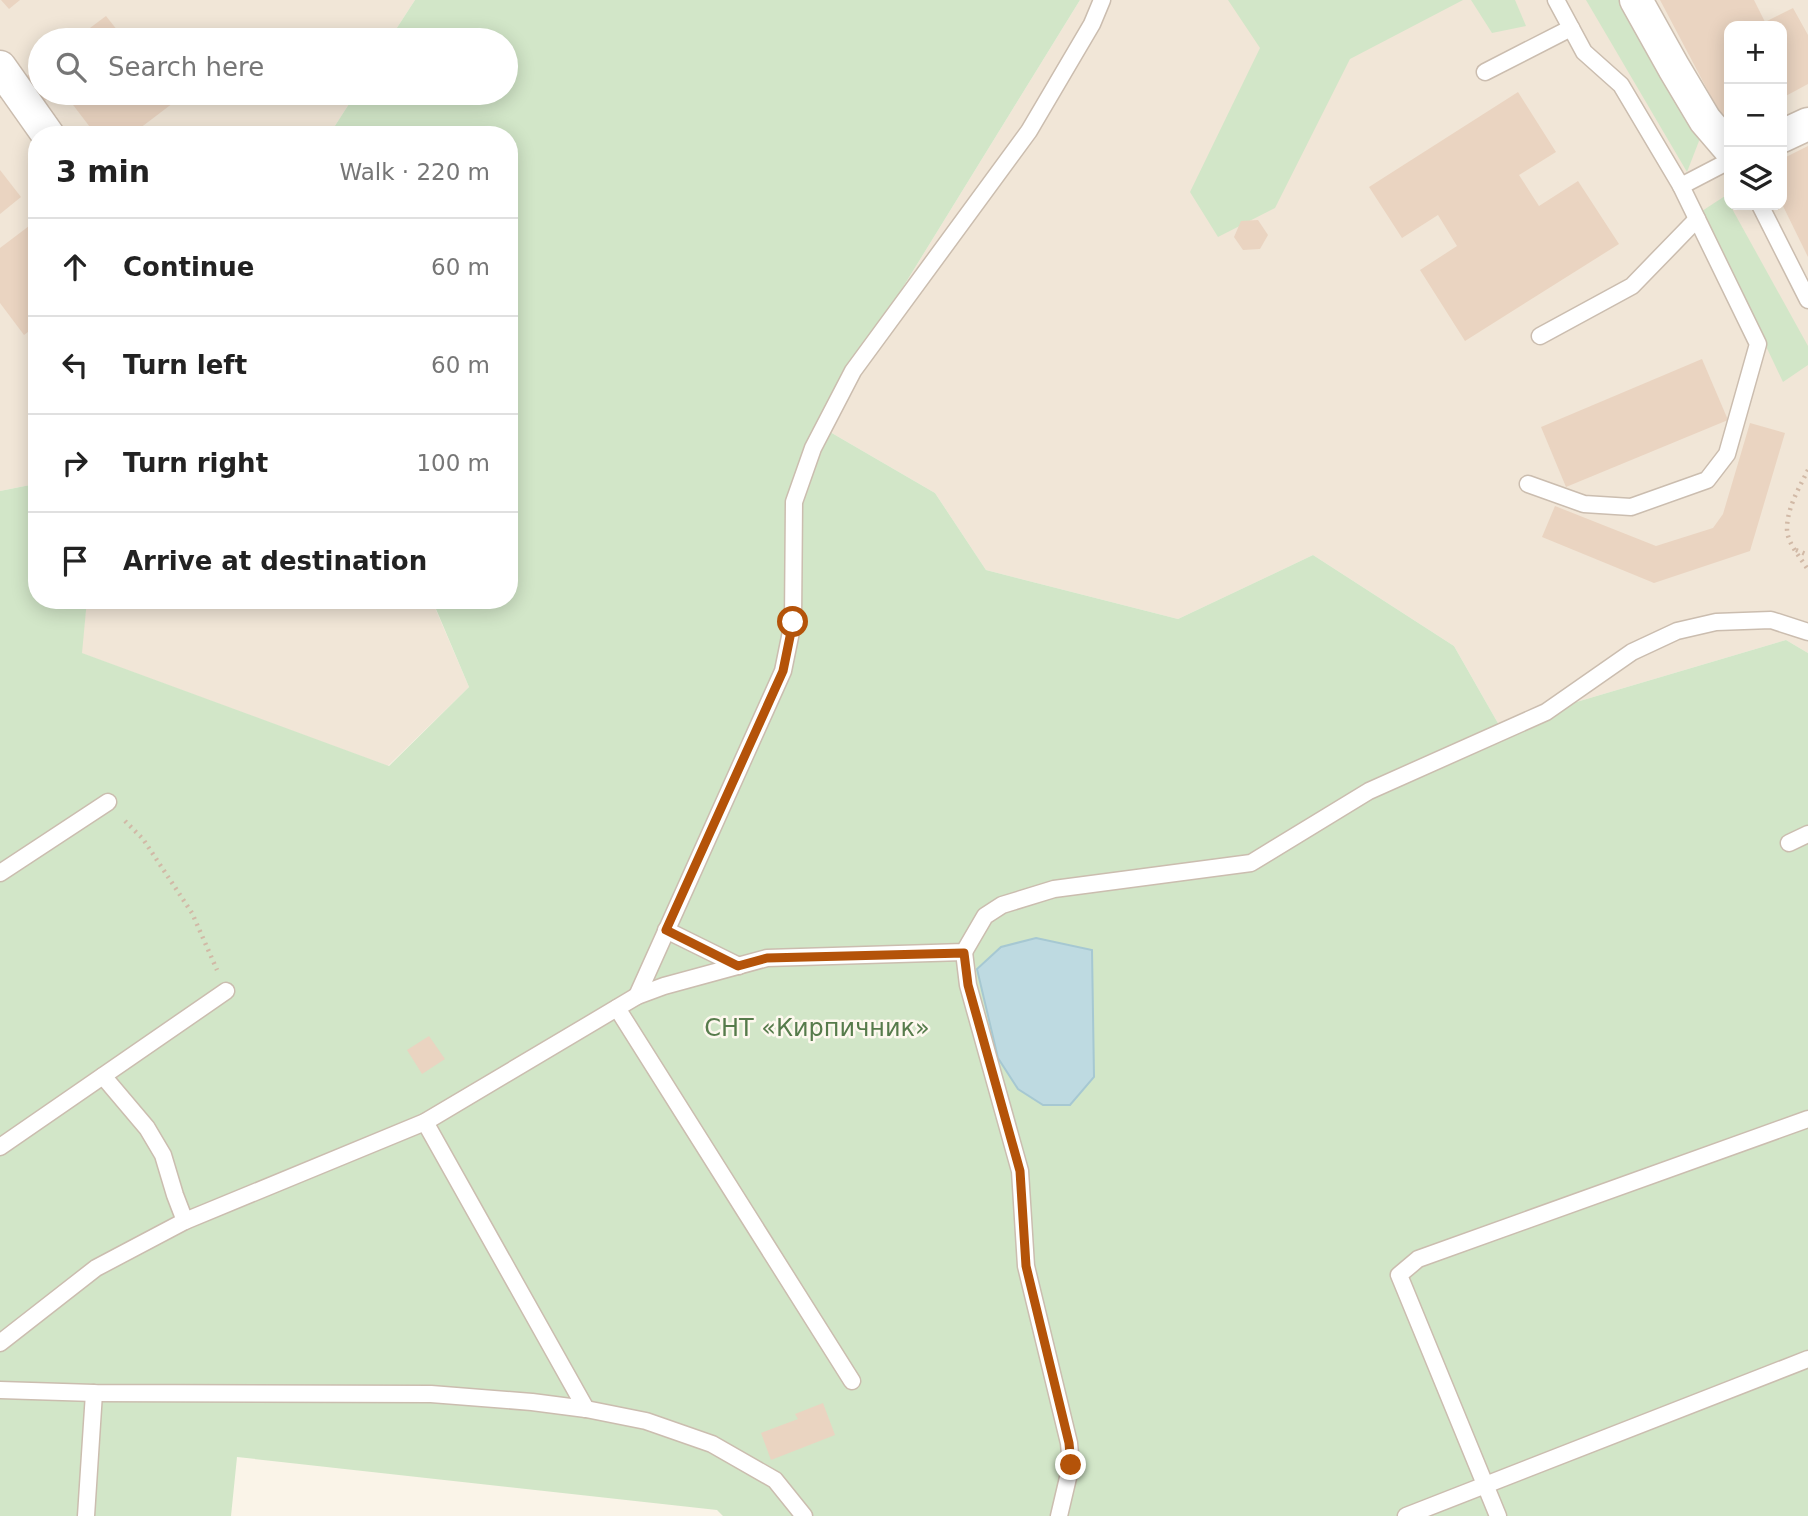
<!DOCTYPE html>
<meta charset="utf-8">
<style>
:root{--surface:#fff;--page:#f2f2f2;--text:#222;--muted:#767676;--line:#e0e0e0}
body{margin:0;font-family:"DejaVu Sans",sans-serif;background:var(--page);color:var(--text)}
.controls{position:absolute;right:21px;top:21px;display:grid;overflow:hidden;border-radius:14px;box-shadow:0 4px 18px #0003}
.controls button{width:63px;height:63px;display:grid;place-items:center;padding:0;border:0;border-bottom:2px solid var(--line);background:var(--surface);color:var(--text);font:35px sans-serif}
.stop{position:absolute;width:21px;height:21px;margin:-16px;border:5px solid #b45309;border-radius:50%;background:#fff}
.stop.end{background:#b45309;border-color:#fff;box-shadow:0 2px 7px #0008}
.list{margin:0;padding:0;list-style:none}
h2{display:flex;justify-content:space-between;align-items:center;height:91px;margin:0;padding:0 28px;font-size:30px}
h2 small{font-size:23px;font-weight:400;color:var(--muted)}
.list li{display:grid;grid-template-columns:46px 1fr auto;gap:21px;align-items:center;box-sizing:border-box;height:98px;padding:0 28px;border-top:2px solid var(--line)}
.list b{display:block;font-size:26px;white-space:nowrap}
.list em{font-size:23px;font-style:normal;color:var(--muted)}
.icon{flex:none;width:38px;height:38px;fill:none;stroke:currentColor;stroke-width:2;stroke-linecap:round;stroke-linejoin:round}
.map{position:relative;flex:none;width:1808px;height:1516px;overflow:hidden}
.search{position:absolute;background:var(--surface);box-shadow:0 4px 18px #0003;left:28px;top:28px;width:490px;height:77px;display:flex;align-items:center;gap:18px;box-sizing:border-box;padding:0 24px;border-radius:38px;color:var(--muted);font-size:26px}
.panel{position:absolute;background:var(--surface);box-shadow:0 4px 18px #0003;left:28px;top:126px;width:490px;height:483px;border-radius:28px}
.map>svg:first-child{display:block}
.residential{fill:#f1e6d7;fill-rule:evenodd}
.green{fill:#d2e6c8}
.water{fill:#bedae1;stroke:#a6c8d2;stroke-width:2}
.building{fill:#ead4c1}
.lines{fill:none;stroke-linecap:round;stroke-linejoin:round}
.service-casing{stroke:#cbbdaf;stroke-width:19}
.minor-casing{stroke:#cbbdaf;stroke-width:35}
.path{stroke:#d1b9a6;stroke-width:4.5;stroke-dasharray:2 5;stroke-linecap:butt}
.service{stroke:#fff;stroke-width:16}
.minor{stroke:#fff;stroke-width:32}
.route{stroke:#b45309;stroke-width:9}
.labels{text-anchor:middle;stroke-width:5;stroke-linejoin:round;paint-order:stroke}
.park-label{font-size:24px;fill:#567b4b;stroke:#fdf8ee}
</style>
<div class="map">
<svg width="1808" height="1516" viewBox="0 0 1808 1516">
<rect width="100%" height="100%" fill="#faf4e8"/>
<g class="residential">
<polygon points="0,0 415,0 389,40 40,40 40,93 356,93 329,135 37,135 37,494 30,485 0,491"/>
<path d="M1080,0H1808V653L1786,640L1499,725L1454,646L1313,555L1178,619L986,570L935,493L818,425ZM1729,26H1782V205H1729Z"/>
<polygon points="87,600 435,600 433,603 469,687 388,766 81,653"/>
</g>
<g class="green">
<polygon points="415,0 1080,0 818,425 935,493 986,570 1178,619 1313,555 1454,646 1499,725 1786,640 1808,653 1808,1516 723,1516 717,1510 237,1457 231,1516 0,1516 0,491 30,485 37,494 37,600 87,600 82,653 389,766 469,687 433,602 435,600 509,600 509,135 329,135 356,93 506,93 506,40 389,40"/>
<polygon points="1228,0 1463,0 1350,59 1275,208 1218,237 1190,192 1260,48"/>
<polygon points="1471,0 1515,0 1526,26 1492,33"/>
<polygon points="1586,0 1653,0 1711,110 1687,172"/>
<polygon points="1725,196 1808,346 1808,365 1783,382 1702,211"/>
</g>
<polygon class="water" points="1036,938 1092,950 1094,1077 1070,1105 1043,1105 1018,1089 998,1058 977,969 1001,947"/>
<g class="building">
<polygon points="1,0 20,0 9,9"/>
<polygon points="1660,0 1754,0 1765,22 1793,8 1808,35 1808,84 1782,98 1782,26 1729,26 1729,126 1727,127"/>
<polygon points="106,16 125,40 74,40"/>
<polygon points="40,66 40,93 56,93 40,104 22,80"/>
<polygon points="1518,92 1556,152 1519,175 1539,206 1578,181 1619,244 1465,341 1420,270 1457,246 1438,215 1402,238 1369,187"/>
<polygon points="64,93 165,93 173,103 131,135 96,135"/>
<polygon points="1808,146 1808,257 1782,204 1782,159"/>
<polygon points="0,170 21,197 0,214"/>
<polygon points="37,220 37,325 24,335 0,303 0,248"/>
<polygon points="1258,220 1268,235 1260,249 1243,250 1234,237 1241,221"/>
<polygon points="1702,359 1728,420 1566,487 1541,427"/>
<polygon points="1750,423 1785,433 1750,551 1654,583 1542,537 1555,506 1656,546 1713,528 1723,514"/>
<polygon points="429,1036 445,1059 422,1074 407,1050"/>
<polygon points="823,1403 835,1435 771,1460 761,1433 798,1419 795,1414"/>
</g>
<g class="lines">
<g class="service-casing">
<g id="service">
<polyline points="1485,72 1571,28"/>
<polyline points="1681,186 1729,161"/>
<polyline points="1760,205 1808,300"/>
<polyline points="1540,336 1632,286 1697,219"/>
<polyline points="1528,484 1584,504 1631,507 1707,480 1727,454 1758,344 1681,186 1621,85 1584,52 1556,0"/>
<polyline points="1789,843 1808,834"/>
<polyline points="0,873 108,802"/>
<polyline points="666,930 739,966"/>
<polyline points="964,952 968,985 1020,1171 1026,1266 1069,1443 1071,1465 1059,1516"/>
<polyline points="637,996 783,671 793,622 794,502 813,448 853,371 1029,131 1092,24 1102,0"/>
<polyline points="617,1008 852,1381"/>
<polyline points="103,1076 147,1128 163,1155 175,1195 185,1221"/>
<polyline points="425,1122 586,1409"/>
<polyline points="0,1147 226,991"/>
<polyline points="0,1343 96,1268 185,1221 425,1122 637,996 664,986 767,958 964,952 985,916 1002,905 1054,889 1251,863 1369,791 1546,712 1632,652 1677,631 1716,622 1771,620 1808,632"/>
<polyline points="0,1390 94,1393 431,1394 532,1402 586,1409 646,1421 712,1444 775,1480 804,1516"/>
<polyline points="86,1516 94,1393"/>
<polyline points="1406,1516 1808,1359"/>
<polyline points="1498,1516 1399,1275 1418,1259 1808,1119"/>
</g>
</g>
<g class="minor-casing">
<g id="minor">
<polyline points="1636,0 1674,68 1705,120 1729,148"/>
<polyline points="0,67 48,135"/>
<polyline points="1782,136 1808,124"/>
</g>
</g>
<g class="path">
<path d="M1808,470C1799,488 1787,508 1787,529C1787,543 1801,558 1808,570"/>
<polyline points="1796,550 1808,555"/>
<polyline points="125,821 143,839 192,913 217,970"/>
</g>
<use href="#service" class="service"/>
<use href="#minor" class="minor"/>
</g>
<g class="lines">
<polyline class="route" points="793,622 783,671 666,930 738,966 767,958 964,953 968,985 1020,1171 1026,1266 1069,1443 1071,1465"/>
</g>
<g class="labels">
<g class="park-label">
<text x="817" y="1036">СНТ «Кирпичник»</text>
</g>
</g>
</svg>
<div class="controls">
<button>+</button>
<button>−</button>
<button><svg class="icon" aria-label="layers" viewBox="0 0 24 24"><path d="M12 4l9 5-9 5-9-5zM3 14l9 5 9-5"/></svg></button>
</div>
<div class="stop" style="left:793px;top:622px"></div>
<div class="stop end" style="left:1071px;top:1465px"></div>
<div class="search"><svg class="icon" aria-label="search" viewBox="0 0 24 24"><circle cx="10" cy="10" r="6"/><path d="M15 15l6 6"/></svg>Search here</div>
<section class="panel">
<h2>3 min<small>Walk · 220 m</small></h2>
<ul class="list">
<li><svg class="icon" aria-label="ahead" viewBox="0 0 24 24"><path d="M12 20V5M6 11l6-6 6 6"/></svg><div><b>Continue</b></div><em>60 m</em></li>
<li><svg class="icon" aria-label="left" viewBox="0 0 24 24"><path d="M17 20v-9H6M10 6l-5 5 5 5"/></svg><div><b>Turn left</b></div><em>60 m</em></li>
<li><svg class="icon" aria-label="right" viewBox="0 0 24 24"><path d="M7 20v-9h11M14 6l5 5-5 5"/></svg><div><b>Turn right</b></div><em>100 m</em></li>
<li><svg class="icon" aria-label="arrive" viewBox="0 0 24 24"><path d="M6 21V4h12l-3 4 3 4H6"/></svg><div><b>Arrive at destination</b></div></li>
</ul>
</section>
</div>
